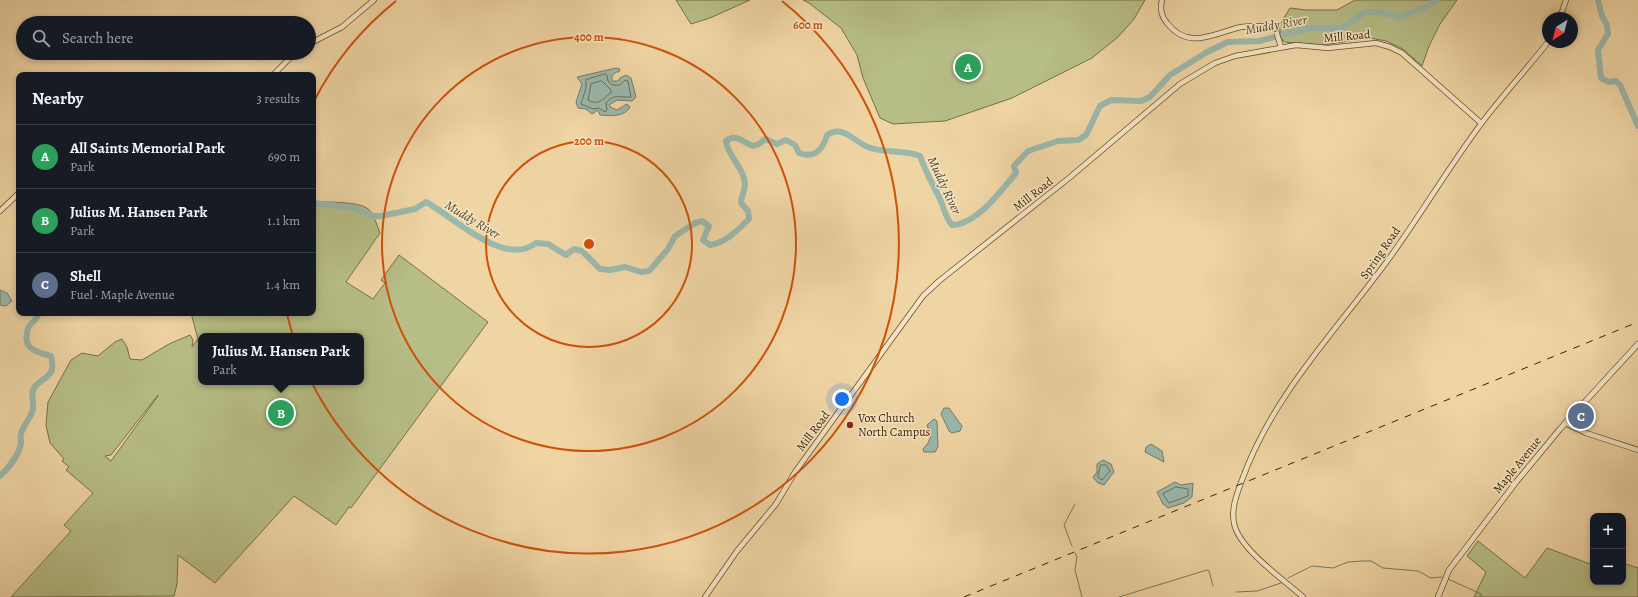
<!DOCTYPE html>
<meta charset="utf-8">
<style>
:root{--surface:#171b24;--page:#20242c;--text:#f1f3f6;--muted:#9ea1a6;--line:#363941;--accent:#c59692}
body{margin:0;font-family:Alegreya,serif;background:var(--page);color:var(--text)}
.controls{position:absolute;right:12px;bottom:12px;display:grid;overflow:hidden;border-radius:8px;box-shadow:0 2px 6px #0003}
.controls button{width:36px;height:36px;display:grid;place-items:center;padding:0;border:0;border-bottom:1px solid var(--line);background:var(--surface);color:var(--text);font:20px sans-serif}
.compass{position:absolute;left:1542px;top:12px;width:36px;height:36px;border-radius:50%;background:var(--surface);box-shadow:0 2px 6px #0003;rotate:216deg}
.you{position:absolute;left:842px;top:399px;width:14px;height:14px;margin:-10px;border:3px solid #fff;border-radius:50%;background:#1a73e8;box-shadow:0 0 0 6px #1a73e833}
.badge{display:grid;place-items:center;width:26px;height:26px;border-radius:50%;background:var(--accent);color:#fff;font-size:13px;font-weight:700}
.pin{position:absolute;translate:-50% -50%;border:2px solid #fff;box-shadow:0 1px 4px #0006}
.popup{position:absolute;left:198px;top:333px;width:166px;height:52px;box-sizing:border-box;display:grid;place-content:center;border-radius:8px;background:var(--surface);filter:drop-shadow(0 1px 3px #0005);font-size:13px;white-space:nowrap;color:var(--muted)}
.popup b{font-size:15px;color:var(--text)}
.popup::after{content:'';position:absolute;left:50%;top:100%;margin-left:-8px;border:8px solid transparent;border-top-color:var(--surface)}
.list{margin:0;padding:0;list-style:none}
h2{display:flex;justify-content:space-between;align-items:center;height:52px;margin:0;padding:0 16px;font-size:17px}
h2 small{font-size:13px;font-weight:400;color:var(--muted)}
.list li{display:grid;grid-template-columns:26px 1fr auto;gap:12px;align-items:center;box-sizing:border-box;height:64px;padding:0 16px;border-top:1px solid var(--line)}
.list b{display:block;font-size:15px;white-space:nowrap}
.list p{margin:0;font-size:13px;white-space:nowrap;color:var(--muted)}
.list em{font-size:13px;font-style:normal;color:var(--muted)}
.icon{flex:none;width:22px;height:22px;fill:none;stroke:currentColor;stroke-width:2;stroke-linecap:round;stroke-linejoin:round}
.map{position:relative;flex:none;width:1638px;height:597px;overflow:hidden}
.search{position:absolute;background:var(--surface);box-shadow:0 2px 6px #0003;left:16px;top:16px;width:300px;height:44px;display:flex;align-items:center;gap:10px;box-sizing:border-box;padding:0 14px;border-radius:22px;color:var(--muted);font-size:15px}
.panel{position:absolute;background:var(--surface);box-shadow:0 2px 6px #0003;left:16px;top:72px;width:300px;height:244px;border-radius:8px}
.map>svg:first-child{display:block}
.green{fill:#b7be87;stroke:#787044;fill-rule:evenodd}
.water{fill:#9bb8ac;stroke:#747c67}
.lines{fill:none;stroke-linecap:round;stroke-linejoin:round}
.shore{stroke:#6a6e56;stroke-width:1}
.stream{stroke:#747c67;stroke-width:1}
.river{stroke:#9bb8ac;stroke-width:6}
.tertiary-casing{stroke:#675029;stroke-width:6}
.secondary-casing{stroke:#392300;stroke-width:6}
.tertiary{stroke:#f5e4c4;stroke-width:4.5}
.secondary{stroke:#f5e4c4;stroke-width:5}
.rail{stroke:#392300;stroke-width:1;stroke-dasharray:7 7;stroke-linecap:butt}
.ring{fill:none;stroke:#ce510a;stroke-width:2}
.poi-dot{fill:#8f2418;stroke:#f5e4c4;stroke-width:1.5}
.labels{text-anchor:middle;stroke-width:3;stroke-linejoin:round;paint-order:stroke}
.street-label{font-size:12px;fill:#392300;stroke:#f5e4c4}
.poi-label{font-size:12px;fill:#392300;stroke:#f5e4c4;text-anchor:start}
.water-label{font-size:13px;font-style:italic;fill:#52482b;stroke:#f5e4c4}
.centre{fill:#ce510a;stroke:#f5e4c4;stroke-width:2}
.ring-label{font-size:12px;text-anchor:middle;font-weight:bold;fill:#ce510a;stroke:#f5e4c4;stroke-width:3;stroke-linejoin:round;paint-order:stroke}
</style>
<div class="map">
<svg width="1638" height="597" viewBox="0 0 1638 597">
<rect width="100%" height="100%" fill="#f0d5a4"/>
<filter id="stains"><feTurbulence type="fractalNoise" baseFrequency=".005" numOctaves="4"/><feColorMatrix values="0 0 0 0 .2 0 0 0 0 .09 0 0 0 0 .02 0 0 0 .5 -.17"/></filter>
<radialGradient id="worn" r=".72"><stop offset=".6" stop-color="#630" stop-opacity="0"/><stop offset="1" stop-color="#630" stop-opacity=".3"/></radialGradient>
<g class="green">
<polygon points="676,0 750,0 710,18 691,24"/>
<polygon points="803,0 1145,0 1134,19 1118,37 1092,58 1012,98 945,121 893,124 880,118 863,78 857,55 841,28 809,3"/>
<polygon points="1355,0 1457,0 1440,24 1429,46 1422,66 1403,49 1386,41 1370,38 1323,45 1285,42 1282,40 1279,26 1290,8 1306,10 1337,10"/>
<path d="M313,201C326,203 364,200 371,212C375,218 377,226 380,233L346,282L373,299L385,283L381,280L399,255L488,322L351,508L349,507L336,525L294,496L215,583L178,555L177,584L174,596L11,597L71,531L64,525L93,493L66,470L69,467L62,461L64,459L50,443L46,425L48,402L71,360L82,353L98,356L115,342L122,339L127,347L130,359L142,360L169,344L190,335L193,340L192,347L198,339L191,313H313ZM201,336H361V382H201ZM158,395V396L111,461L105,456L111,455Z"/>
<polygon points="1478,541 1525,578 1547,548 1593,565 1593,582 1623,582 1623,563 1638,568 1638,597 1474,597 1486,572 1467,556"/>
</g>
<g class="water">
<path d="M616,68L620,69L619,72H616L612,76V81H618L620,78L626,75L631,78L636,97L632,101L617,100L609,105L612,108L617,110L627,104L630,107C625,117 610,116 600,115L598,110L592,114L586,109L578,108L576,102L582,84L577,77Z"/>
<polygon points="0,290 7,293 12,301 6,306 0,305"/>
<polygon points="944,408 949,408 962,426 960,431 952,433 949,431 941,414"/>
<polygon points="934,419 937,421 938,447 935,452 924,452 923,449 928,443 931,436 927,425"/>
<polygon points="1151,444 1162,451 1164,462 1145,452 1146,447"/>
<polygon points="1103,460 1111,464 1114,472 1104,485 1098,483 1093,477 1097,472 1097,464"/>
<polygon points="1175,482 1181,485 1193,483 1192,497 1184,503 1168,508 1163,504 1157,492"/>
</g>
<g class="lines">
<g class="shore">
<path d="M605,74L607,75L608,81L612,85H620L625,80L628,81L631,97C621,98 614,93 606,103L607,110L605,112L599,108L593,109L581,104L586,88V80Z"/>
<path d="M602,81L611,90V93C602,99 599,106 588,100L591,84Z"/>
<polygon points="1101,465 1106,465 1110,471 1102,480 1098,477"/>
<polygon points="1176,487 1188,489 1188,496 1169,503 1163,494"/>
</g>
<g class="stream">
<polyline points="1072,546 1064,525 1075,504"/>
<polyline points="1075,553 1077,557 1075,570 1082,597"/>
<polyline points="1288,578 1312,566 1333,568 1348,562 1362,561 1371,561 1383,568 1418,571 1431,578 1442,577"/>
<polyline points="1448,579 1481,594 1482,597"/>
<polyline points="1236,592 1257,591 1281,583"/>
<polyline points="1119,597 1207,570 1209,571 1213,586"/>
</g>
<g class="river">
<polyline points="1598,0 1602,16 1607,25 1608,34 1598,50 1601,78 1609,82 1616,81 1620,85 1638,126"/>
<path d="M313,203L355,208L372,216H381L415,209L426,202C454,217 504,268 536,243L548,244L566,255L574,249L582,251L600,269L610,270L625,267L641,272L649,271L668,249L675,236L695,223L702,221L709,226L703,240L710,245C725,243 738,230 749,219L748,211L741,203C741,197 745,191 745,185C745,169 728,157 726,141C736,133 742,142 753,146L759,144L765,139L777,144L786,140L795,145L799,153C815,159 823,149 827,135C843,124 854,142 868,147C885,154 904,149 920,156C925,171 933,185 940,199C944,208 945,217 952,225C977,224 1001,191 1016,173L1014,166L1028,151L1058,141L1078,140L1086,135L1100,106L1111,100L1141,101L1150,97L1170,75L1207,52L1228,42L1259,41L1311,28H1342L1365,12H1379L1401,17L1430,5L1436,0"/>
<path d="M0,476C9,467 19,456 21,443C21,440 20,437 21,434C23,425 31,418 33,409C34,402 30,394 34,388C42,376 57,379 51,356C39,353 23,349 27,334C27,331 28,327 30,325C34,320 37,320 39,313"/>
</g>
<g class="tertiary-casing">
<g id="tertiary">
<path d="M1162,0C1160,8 1161,16 1167,23C1189,51 1214,33 1241,27C1250,26 1262,26 1271,26L1276,31L1281,47"/>
<polyline points="1560,18 1566,0"/>
<polyline points="309,44 342,27 374,0"/>
<polyline points="273,75 295,53"/>
<polyline points="0,211 19,193"/>
<polyline points="1565,423 1586,433 1638,450"/>
<polyline points="705,597 737,551 776,504 795,472 923,296 939,281 1069,178 1180,84 1215,63 1235,56 1296,45 1328,48 1376,43 1390,47 1402,53 1481,123"/>
<path d="M1303,597C1284,580 1238,548 1234,523C1231,508 1237,494 1242,480C1272,396 1336,331 1388,260C1420,216 1448,168 1481,124C1502,96 1526,70 1548,42"/>
</g>
</g>
<g class="secondary-casing">
<polyline id="secondary" points="1438,597 1449,570 1517,481 1560,429 1638,344"/>
</g>
<use href="#tertiary" class="tertiary"/>
<use href="#secondary" class="secondary"/>
<polyline class="rail" points="964,597 1638,322"/>
</g>
<g class="ring">
<circle cx="589" cy="244" r="103"/>
<circle cx="589" cy="244" r="207"/>
<path d="M314 101A310 310 0 0 1 396 1M782 1A310 310 0 1 1 287 314"/>
</g>
<circle class="poi-dot" cx="850" cy="425" r="4"/>
<g class="labels">
<g class="street-label">
<text transform="translate(1347 36) rotate(-5)" y="4">Mill Road</text>
<text transform="translate(1033 194) rotate(-38)" y="4">Mill Road</text>
<text transform="translate(1380 253) rotate(-55)" y="4">Spring Road</text>
<text transform="translate(813 431) rotate(-53)" y="4">Mill Road</text>
<text transform="translate(1517 465) rotate(-51)" y="4">Maple Avenue</text>
</g>
<g class="poi-label">
<text x="858" y="422">Vox Church<tspan x="858" dy="14">North Campus</tspan></text>
</g>
<g class="water-label">
<text transform="translate(1276 24) rotate(-10)" y="5">Muddy River</text>
<text transform="translate(945 185) rotate(65)" y="5">Muddy River</text>
<text transform="translate(473 219) rotate(31)" y="5">Muddy River</text>
</g>
</g>
<circle cx="589" cy="244" r="6" class="centre"/>
<g class="ring-label">
<text x="808" y="29">600 m</text>
<text x="589" y="41">400 m</text>
<text x="589" y="145">200 m</text>
</g>
<rect width="100%" height="100%" filter="url(#stains)"/>
<rect width="100%" height="100%" fill="url(#worn)"/>
</svg>
<div class="controls">
<button>+</button>
<button>−</button>
</div>
<svg class="compass" viewBox="-18 -18 36 36"><path d="M0-13l5 13h-10z" fill="#e53935"/><path d="M0 13l5-13h-10z" fill="#9ea1a6"/></svg>
<div class="you"></div>
<div class="pin badge" style="left:968px;top:67px;background:#2e9e5b">A</div>
<div class="pin badge" style="left:281px;top:413px;background:#2e9e5b">B</div>
<div class="popup"><b>Julius M. Hansen Park</b>Park</div>
<div class="pin badge" style="left:1581px;top:416px;background:#5c6f8a">C</div>
<div class="search"><svg class="icon" aria-label="search" viewBox="0 0 24 24"><circle cx="10" cy="10" r="6"/><path d="M15 15l6 6"/></svg>Search here</div>
<section class="panel">
<h2>Nearby<small>3 results</small></h2>
<ul class="list">
<li><span class="badge" style="background:#2e9e5b">A</span><div><b>All Saints Memorial Park</b><p>Park</p></div><em>690 m</em></li>
<li><span class="badge" style="background:#2e9e5b">B</span><div><b>Julius M. Hansen Park</b><p>Park</p></div><em>1.1 km</em></li>
<li><span class="badge" style="background:#5c6f8a">C</span><div><b>Shell</b><p>Fuel · Maple Avenue</p></div><em>1.4 km</em></li>
</ul>
</section>
</div>
